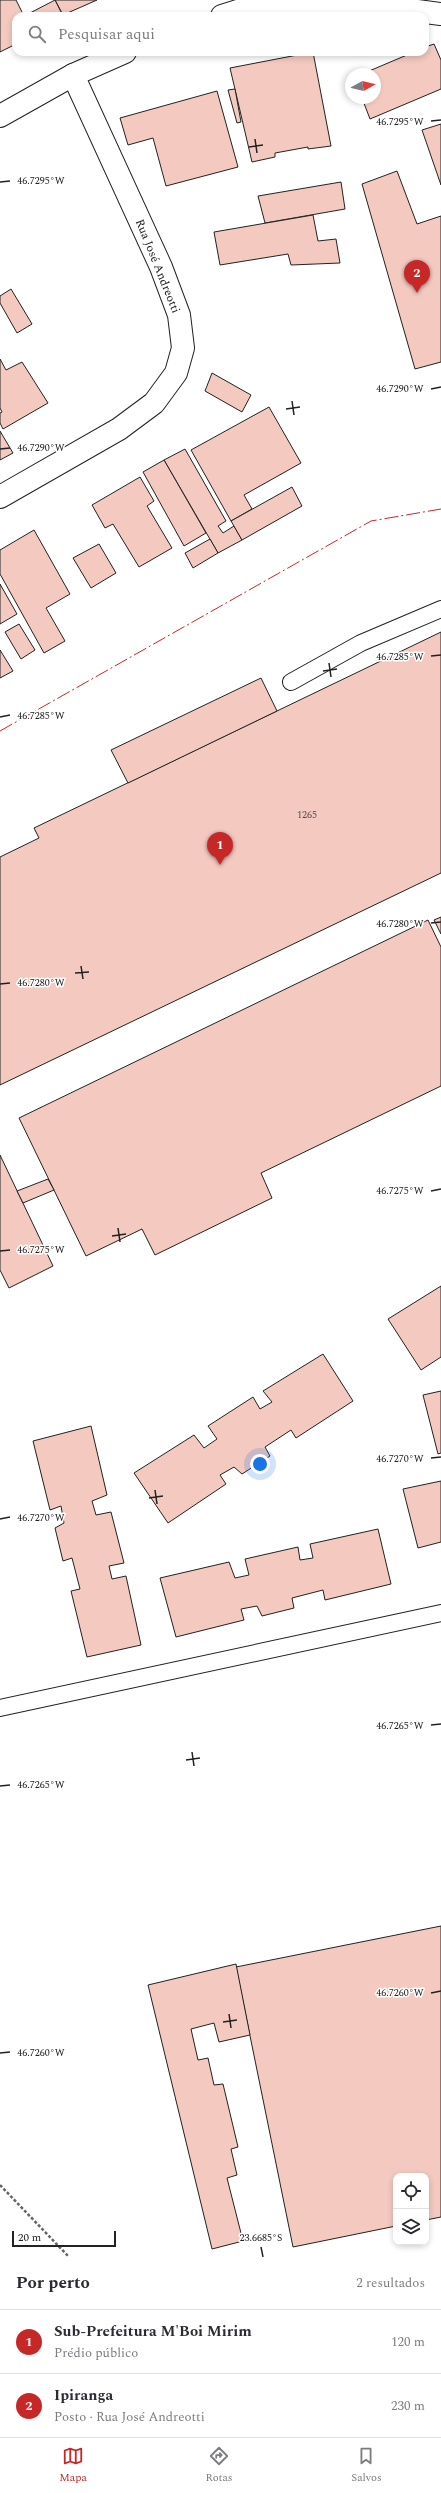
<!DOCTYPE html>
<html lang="pt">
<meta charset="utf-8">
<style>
:root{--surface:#fff;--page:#f2f2f3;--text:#2b2b33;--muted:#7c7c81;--line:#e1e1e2;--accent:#c62828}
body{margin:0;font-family:Spectral,serif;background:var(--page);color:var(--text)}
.controls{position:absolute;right:12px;bottom:12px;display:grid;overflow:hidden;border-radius:8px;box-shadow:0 2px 6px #0003}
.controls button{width:36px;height:36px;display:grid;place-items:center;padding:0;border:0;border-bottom:1px solid var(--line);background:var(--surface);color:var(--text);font:20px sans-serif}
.compass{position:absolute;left:345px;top:68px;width:36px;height:36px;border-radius:50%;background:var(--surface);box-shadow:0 2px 6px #0003;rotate:82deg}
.scale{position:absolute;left:12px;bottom:10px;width:104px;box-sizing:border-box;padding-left:4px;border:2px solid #222;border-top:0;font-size:11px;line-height:14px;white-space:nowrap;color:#222;-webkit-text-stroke:3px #fff;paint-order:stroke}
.you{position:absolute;left:260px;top:1464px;width:14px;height:14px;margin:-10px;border:3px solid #fff;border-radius:50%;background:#1a73e8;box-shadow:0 0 0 6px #1a73e833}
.badge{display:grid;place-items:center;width:26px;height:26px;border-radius:50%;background:var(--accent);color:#fff;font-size:13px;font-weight:700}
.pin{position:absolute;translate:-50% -33px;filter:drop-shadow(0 1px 2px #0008)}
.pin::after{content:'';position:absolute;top:21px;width:14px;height:12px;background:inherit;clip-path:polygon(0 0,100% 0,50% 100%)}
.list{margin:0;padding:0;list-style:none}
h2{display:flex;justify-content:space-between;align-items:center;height:52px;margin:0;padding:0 16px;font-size:17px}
h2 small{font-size:13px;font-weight:400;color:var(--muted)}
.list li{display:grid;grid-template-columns:26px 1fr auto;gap:12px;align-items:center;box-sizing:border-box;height:64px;padding:0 16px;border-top:1px solid var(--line)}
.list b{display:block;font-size:15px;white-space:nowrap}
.list p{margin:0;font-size:13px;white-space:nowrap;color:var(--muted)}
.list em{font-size:13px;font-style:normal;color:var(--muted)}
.icon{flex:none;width:22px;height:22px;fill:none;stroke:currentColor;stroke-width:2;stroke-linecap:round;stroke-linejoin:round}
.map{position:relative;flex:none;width:441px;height:2257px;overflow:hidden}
.search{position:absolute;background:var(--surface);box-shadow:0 2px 6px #0003;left:12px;right:12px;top:12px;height:44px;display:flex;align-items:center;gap:10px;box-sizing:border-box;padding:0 14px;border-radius:12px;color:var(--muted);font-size:15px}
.sheet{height:180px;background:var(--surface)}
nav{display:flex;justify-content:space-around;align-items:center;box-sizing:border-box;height:56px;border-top:1px solid var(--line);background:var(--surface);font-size:11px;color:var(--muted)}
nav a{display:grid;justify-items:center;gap:2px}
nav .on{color:var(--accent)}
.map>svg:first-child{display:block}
.building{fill:#f3c9c0;stroke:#222}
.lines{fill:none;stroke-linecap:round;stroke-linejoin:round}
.service-casing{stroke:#222;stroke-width:18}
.minor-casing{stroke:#222;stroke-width:24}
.path{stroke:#646464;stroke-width:2.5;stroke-dasharray:3 2;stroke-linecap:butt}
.service{stroke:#fff;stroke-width:16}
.minor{stroke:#fff;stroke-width:22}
.power{stroke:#c62828;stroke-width:1;stroke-dasharray:14 3 2 3;stroke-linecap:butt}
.ticks{fill:none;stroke:#222;stroke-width:1.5}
.labels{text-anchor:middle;stroke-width:3;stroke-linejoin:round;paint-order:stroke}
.number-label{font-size:10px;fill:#564c4a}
.street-label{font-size:12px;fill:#222;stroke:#fff}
.ticks-label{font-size:10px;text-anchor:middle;fill:#222;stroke:#fff;stroke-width:3;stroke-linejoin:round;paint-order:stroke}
</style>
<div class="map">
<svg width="441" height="2257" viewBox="0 0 441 2257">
<rect width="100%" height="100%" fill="#fff"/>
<g class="building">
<polygon points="0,0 16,0 24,16 16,16 16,44 0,52"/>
<polygon points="55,0 97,0 63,15"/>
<polygon points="55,0 63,16 32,16 30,13"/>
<polygon points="434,44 441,60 441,89 370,119 362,98 375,98 375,74 362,74 414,52 425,52 425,47"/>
<polygon points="313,52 331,146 308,149 308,147 275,153 275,157 252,162 230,68"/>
<polygon points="235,89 241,122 237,123 228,90"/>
<polygon points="217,91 238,167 166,186 153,138 128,145 120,118"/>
<polygon points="441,124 441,185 422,130"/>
<polygon points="397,171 417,224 441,216 441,362 415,369 362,184"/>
<polygon points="341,182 345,209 265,223 258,196"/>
<polygon points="313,215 318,241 336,239 340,263 291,265 288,254 220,265 214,232"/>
<polygon points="11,289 32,324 17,333 0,303 0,296"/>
<polygon points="0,359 6,370 22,362 48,403 3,429 0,423 0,413 2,412 0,408"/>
<polygon points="212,373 251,395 242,412 205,391"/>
<polygon points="269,407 301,463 244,495 252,509 231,521 191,450"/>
<polygon points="0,431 13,453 0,460"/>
<polygon points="185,449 226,521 218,526 223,533 234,526 242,540 218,553 164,460"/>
<polygon points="164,460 206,533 184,546 143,472"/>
<polygon points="140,477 154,501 147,506 172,548 139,567 113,524 105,528 92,505"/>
<polygon points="292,487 302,506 242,540 231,521"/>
<polygon points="34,530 70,594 46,608 65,641 44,653 0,574 0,550"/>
<polygon points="210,539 218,553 193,568 185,553"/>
<polygon points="99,544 116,573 91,588 73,558"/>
<polygon points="0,584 17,614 0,624"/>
<polygon points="19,624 35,650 21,659 5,632"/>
<polygon points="441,632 441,873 0,1085 0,857 39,838 34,828"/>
<polygon points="0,650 13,671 0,678"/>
<polygon points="261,678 277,711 128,783 111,750"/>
<polygon points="441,917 441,934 434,920"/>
<polygon points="428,920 441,947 441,1086 261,1173 272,1198 155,1255 142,1229 86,1256 19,1118"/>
<polygon points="0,1155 53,1266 9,1288 0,1270"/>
<polygon points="48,1179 54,1190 23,1203 17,1191"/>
<polygon points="441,1286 441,1357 421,1370 388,1319"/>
<polygon points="323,1354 353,1401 296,1438 291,1430 265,1447 270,1456 242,1474 234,1467 220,1475 226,1484 168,1523 134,1473 194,1435 204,1448 217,1439 208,1426 253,1397 260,1409 272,1402 263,1391"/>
<polygon points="441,1391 441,1453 438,1454 423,1395"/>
<polygon points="91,1426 107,1495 92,1501 96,1515 111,1512 124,1563 109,1566 112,1579 126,1576 141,1645 87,1657 71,1591 80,1589 72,1558 63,1561 55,1528 64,1523 61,1506 50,1510 33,1441"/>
<polygon points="441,1481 441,1542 418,1548 403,1489"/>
<polygon points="378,1529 391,1584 325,1600 323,1590 292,1598 294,1608 262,1616 257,1606 241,1609 244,1620 176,1637 160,1578 229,1562 235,1578 249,1575 245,1559 298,1547 300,1560 313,1558 310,1544"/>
<polygon points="441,1926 441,2217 426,2220 426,2176 396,2176 396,2226 293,2247 236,1967"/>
<polygon points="236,1964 250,2035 219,2042 214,2023 191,2029 198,2060 208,2058 214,2085 223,2084 238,2147 231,2149 237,2175 227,2178 243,2241 212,2249 148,1985"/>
</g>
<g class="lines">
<g class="service-casing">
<g id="service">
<polyline points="291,682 361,643 441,609"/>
<polyline points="0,1708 441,1613"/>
</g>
</g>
<g class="minor-casing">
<g id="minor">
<polyline points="222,16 250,7 371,5 441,14"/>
<polyline points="0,116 73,75 125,52"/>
<polyline points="0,497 119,429 154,403 176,373 183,348 179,315 161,267 73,75"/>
</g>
</g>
<polyline class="path" points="0,2185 69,2257"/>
<use href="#service" class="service"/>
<use href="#minor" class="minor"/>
<polyline class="power" points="0,731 371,521 441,509"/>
</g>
<path class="ticks" d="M431,121L441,120M255,139L257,153M249,147L263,145M0,182L10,181M431,389L441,387M292,401L294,415M286,409L300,407M0,449L10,448M431,656L441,655M329,663L331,677M323,671L337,669M0,717L10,715M431,923L441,922M81,966L83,979M75,973L89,972M0,984L10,983M431,1191L441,1189M118,1228L120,1242M112,1236L126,1234M0,1251L10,1250M431,1458L441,1457M155,1490L157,1504M149,1498L163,1496M0,1519L10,1517M431,1725L441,1724M192,1752L194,1766M186,1760L200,1758M0,1786L10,1785M431,1993L441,1991M229,2014L231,2028M223,2022L237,2020M0,2053L10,2052M261,2247L263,2257"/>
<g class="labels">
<g class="number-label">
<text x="307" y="818">1265</text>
</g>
<g class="street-label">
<text transform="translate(158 266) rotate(68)" y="4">Rua José Andreotti</text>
</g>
</g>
<g class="ticks-label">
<text x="400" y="125">46.7295°W</text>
<text x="41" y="184">46.7295°W</text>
<text x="400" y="392">46.7290°W</text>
<text x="41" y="451">46.7290°W</text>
<text x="400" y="660">46.7285°W</text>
<text x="41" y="719">46.7285°W</text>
<text x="400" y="927">46.7280°W</text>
<text x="41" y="986">46.7280°W</text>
<text x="400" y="1194">46.7275°W</text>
<text x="41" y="1253">46.7275°W</text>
<text x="400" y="1462">46.7270°W</text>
<text x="41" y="1521">46.7270°W</text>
<text x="400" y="1729">46.7265°W</text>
<text x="41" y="1788">46.7265°W</text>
<text x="400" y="1996">46.7260°W</text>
<text x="41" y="2056">46.7260°W</text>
<text x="261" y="2241">23.6685°S</text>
</g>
</svg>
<div class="controls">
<button><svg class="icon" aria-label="locate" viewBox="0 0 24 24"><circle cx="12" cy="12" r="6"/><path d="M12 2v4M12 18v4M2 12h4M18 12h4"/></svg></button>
<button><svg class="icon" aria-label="layers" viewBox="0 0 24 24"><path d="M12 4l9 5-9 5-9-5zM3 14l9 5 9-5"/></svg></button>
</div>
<svg class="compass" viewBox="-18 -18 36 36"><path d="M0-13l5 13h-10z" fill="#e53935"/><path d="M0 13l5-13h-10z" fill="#7c7c81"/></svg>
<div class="scale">20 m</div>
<div class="you"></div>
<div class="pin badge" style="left:220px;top:865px">1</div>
<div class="pin badge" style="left:417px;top:293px">2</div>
<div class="search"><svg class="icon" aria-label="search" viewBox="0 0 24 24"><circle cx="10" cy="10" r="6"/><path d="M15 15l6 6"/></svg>Pesquisar aqui</div>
</div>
<section class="sheet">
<h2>Por perto<small>2 resultados</small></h2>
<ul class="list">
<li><span class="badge">1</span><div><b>Sub-Prefeitura M'Boi Mirim</b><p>Prédio público</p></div><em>120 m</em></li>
<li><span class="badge">2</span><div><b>Ipiranga</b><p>Posto · Rua José Andreotti</p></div><em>230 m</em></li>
</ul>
</section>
<nav>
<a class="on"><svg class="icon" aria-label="map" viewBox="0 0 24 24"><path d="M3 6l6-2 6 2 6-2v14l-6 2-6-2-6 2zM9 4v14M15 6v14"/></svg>Mapa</a>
<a><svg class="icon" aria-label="directions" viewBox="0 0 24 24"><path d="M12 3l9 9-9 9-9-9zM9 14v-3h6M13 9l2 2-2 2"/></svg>Rotas</a>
<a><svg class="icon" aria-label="saved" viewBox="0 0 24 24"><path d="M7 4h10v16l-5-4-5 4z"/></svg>Salvos</a>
</nav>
